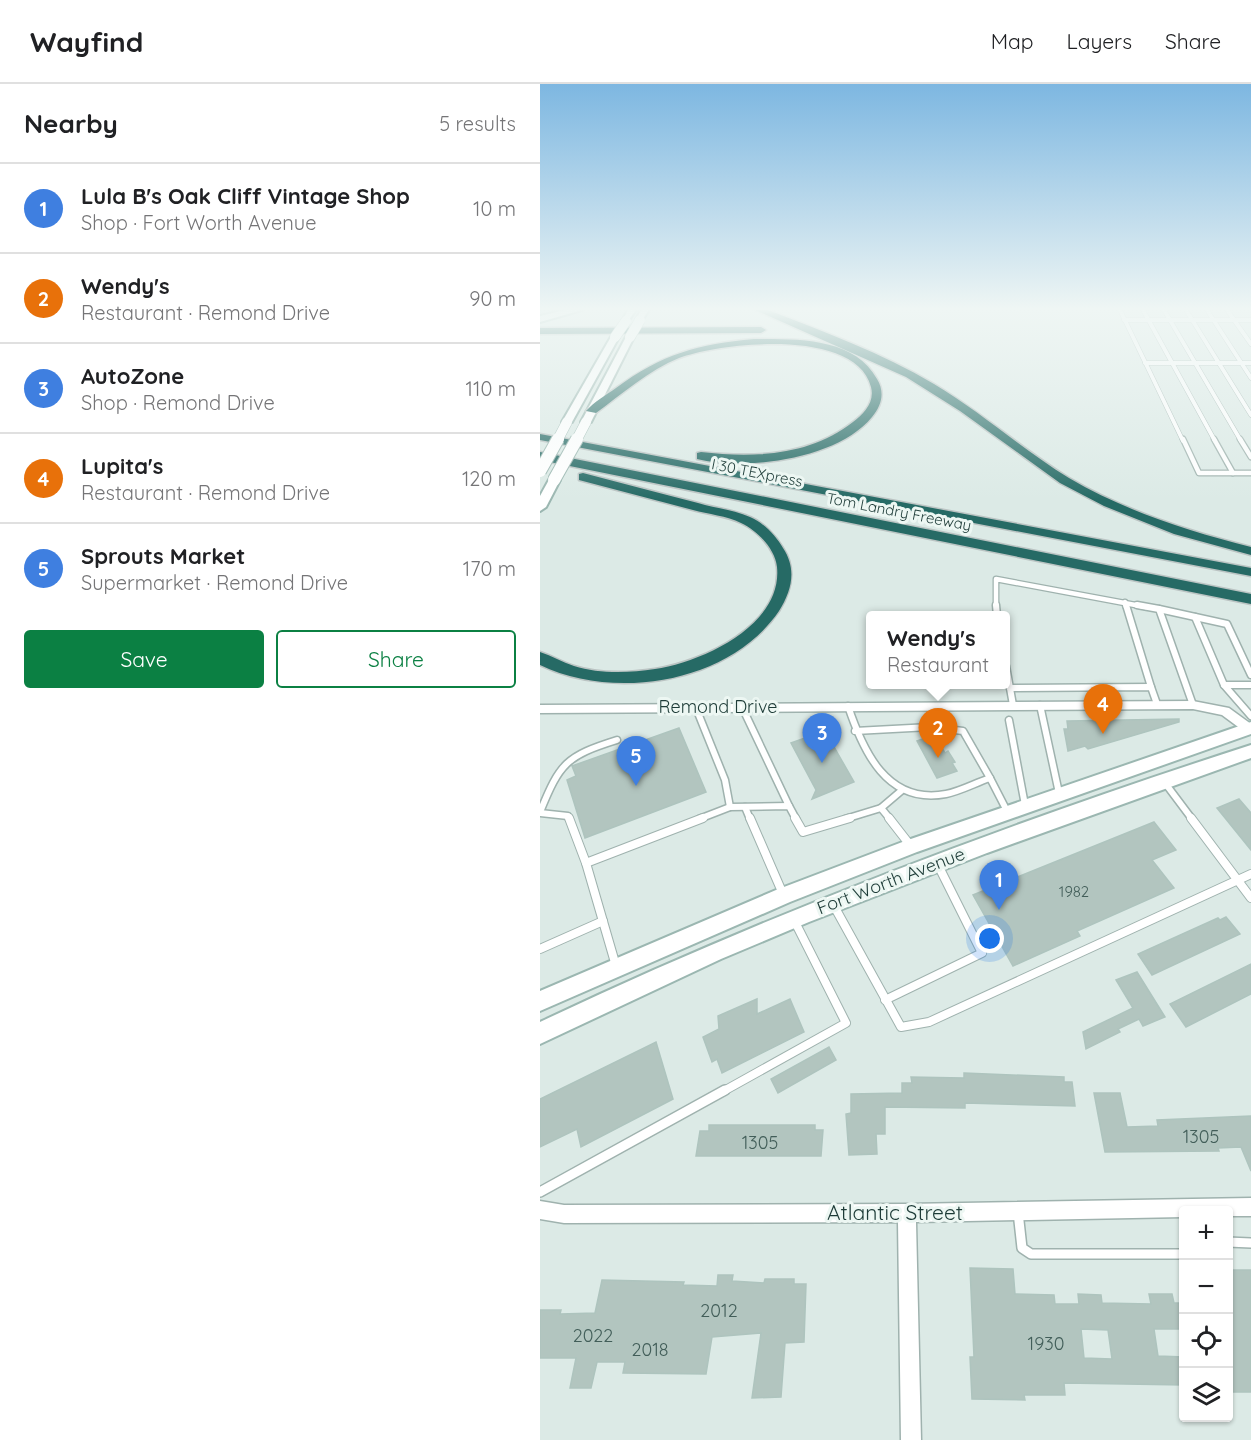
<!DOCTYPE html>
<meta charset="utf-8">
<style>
:root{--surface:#fff;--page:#f2f2f2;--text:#202124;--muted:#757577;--line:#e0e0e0;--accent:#0b8043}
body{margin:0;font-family:Quicksand,sans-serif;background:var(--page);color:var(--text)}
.controls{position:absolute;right:18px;bottom:18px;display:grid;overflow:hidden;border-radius:6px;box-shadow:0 2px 4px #0004}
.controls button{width:54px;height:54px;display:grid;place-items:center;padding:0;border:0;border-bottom:2px solid var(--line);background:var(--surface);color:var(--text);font:30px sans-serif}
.you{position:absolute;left:450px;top:855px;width:21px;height:21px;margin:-15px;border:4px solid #fff;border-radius:50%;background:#1a73e8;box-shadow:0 0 0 9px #1a73e833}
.badge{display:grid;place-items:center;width:39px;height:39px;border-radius:50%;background:var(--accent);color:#fff;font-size:20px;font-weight:700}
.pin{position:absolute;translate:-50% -50px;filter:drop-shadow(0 2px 3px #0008)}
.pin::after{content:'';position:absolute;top:32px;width:21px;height:18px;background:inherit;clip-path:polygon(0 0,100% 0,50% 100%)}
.popup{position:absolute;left:326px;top:527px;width:144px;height:78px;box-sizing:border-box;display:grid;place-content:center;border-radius:6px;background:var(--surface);filter:drop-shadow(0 2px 4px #0005);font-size:20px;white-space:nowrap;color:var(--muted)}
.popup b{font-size:22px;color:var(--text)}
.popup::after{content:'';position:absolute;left:50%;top:100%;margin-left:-12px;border:12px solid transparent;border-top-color:var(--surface)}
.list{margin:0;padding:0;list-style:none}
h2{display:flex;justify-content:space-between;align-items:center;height:78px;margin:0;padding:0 24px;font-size:26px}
h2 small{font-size:20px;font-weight:400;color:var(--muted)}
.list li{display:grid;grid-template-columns:39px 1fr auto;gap:18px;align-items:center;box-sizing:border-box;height:90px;padding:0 24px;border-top:2px solid var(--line)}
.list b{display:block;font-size:22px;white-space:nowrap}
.list p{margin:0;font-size:20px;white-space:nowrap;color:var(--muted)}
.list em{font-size:20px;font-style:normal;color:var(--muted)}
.actions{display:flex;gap:12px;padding:18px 24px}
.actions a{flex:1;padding:14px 0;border:2px solid var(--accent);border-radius:6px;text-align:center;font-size:21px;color:var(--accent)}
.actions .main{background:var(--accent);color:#fff}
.icon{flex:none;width:33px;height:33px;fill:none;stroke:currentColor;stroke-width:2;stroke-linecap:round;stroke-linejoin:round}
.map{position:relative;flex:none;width:711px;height:1356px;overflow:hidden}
header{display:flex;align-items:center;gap:36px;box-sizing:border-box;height:84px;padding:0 30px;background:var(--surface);border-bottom:2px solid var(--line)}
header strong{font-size:28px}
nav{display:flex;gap:33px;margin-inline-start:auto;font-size:21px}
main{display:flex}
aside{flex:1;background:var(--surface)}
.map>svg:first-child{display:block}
.building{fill:#b2c5bf;stroke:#aec4be;stroke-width:1.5;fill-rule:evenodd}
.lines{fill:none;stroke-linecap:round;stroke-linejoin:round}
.lane-far4-casing{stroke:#9fb2ae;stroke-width:5}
.lane-far3-casing{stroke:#9fb2ae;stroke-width:7}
.lane-far2-casing{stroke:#9fb2ae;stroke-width:9}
.lane-far1-casing{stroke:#9fb2ae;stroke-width:10}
.lane-casing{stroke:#9fb2ae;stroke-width:12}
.street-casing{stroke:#9fb2ae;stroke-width:3}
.secondary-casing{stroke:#9bb7b1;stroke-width:4}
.highway-casing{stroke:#bbc4c3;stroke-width:3}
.lane-far4{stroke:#fff;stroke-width:4}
.lane-far3{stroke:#fff;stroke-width:4.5}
.lane-far2{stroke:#fff;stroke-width:6}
.lane-far1{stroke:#fff;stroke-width:8}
.lane{stroke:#fff;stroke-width:9}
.street{fill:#fff;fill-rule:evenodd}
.secondary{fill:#fff;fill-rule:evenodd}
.highway{fill:#266a65;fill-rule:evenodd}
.secondary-bridge-far1-casing{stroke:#9bb7b1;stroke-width:11;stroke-linecap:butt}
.secondary-bridge-casing{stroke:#9bb7b1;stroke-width:14;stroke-linecap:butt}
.secondary-bridge-far1{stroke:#fff;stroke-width:10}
.secondary-bridge{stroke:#fff;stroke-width:12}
.labels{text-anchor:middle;stroke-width:6;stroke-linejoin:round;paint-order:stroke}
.far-street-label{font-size:15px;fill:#1d3b37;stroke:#edf7f3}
.number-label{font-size:15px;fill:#425e59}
.street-label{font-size:18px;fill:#1d3b37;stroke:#edf7f3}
.near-number-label{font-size:18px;fill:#425e59}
.near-street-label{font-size:21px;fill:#1d3b37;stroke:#edf7f3}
</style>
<header>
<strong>Wayfind</strong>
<nav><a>Map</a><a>Layers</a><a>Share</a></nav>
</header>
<main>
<aside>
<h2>Nearby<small>5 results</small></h2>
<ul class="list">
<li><span class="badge" style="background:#3f7fe0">1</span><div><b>Lula B's Oak Cliff Vintage Shop</b><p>Shop · Fort Worth Avenue</p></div><em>10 m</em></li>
<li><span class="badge" style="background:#e8710a">2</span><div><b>Wendy's</b><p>Restaurant · Remond Drive</p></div><em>90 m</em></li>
<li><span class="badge" style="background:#3f7fe0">3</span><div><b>AutoZone</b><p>Shop · Remond Drive</p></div><em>110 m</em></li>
<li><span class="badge" style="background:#e8710a">4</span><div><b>Lupita's</b><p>Restaurant · Remond Drive</p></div><em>120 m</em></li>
<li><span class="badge" style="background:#3f7fe0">5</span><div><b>Sprouts Market</b><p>Supermarket · Remond Drive</p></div><em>170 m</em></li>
</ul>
<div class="actions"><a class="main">Save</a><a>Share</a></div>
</aside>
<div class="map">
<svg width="711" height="1356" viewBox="0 0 711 1356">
<rect width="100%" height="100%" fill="#dceae6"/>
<g class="building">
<polygon points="639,635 639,638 548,665 545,662 528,667 524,645 528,645 527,637"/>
<polygon points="139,644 166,708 45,754 27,696 36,692 32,682"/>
<polygon points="285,647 314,698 272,715 276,706 251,659"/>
<polygon points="394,651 405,669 408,667 415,678 412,679 417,687 397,694 377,657"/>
<polygon points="699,715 711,729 711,766 677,724"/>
<polygon points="614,738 636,766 612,776 634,804 537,847 540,852 473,882 433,811"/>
<polygon points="686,833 700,850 612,891 598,870 678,834 680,836"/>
<polygon points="711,880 711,910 646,943 630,920"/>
<polygon points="597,888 625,933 603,942 599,935 578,945 580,948 546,965 543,948 593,924 576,896"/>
<polygon points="217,915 217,930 250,915 264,948 182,989 177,975 172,978 163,953 179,945 178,932"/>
<polygon points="116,958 133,1015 41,1063 37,1045 0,1063 0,1015"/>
<polygon points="289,963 296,976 238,1009 231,995"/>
<polygon points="424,989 524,993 524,998 532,998 535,1022 425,1019 425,1024 345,1023 345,1050 336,1050 337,1070 309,1071 306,1030 311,1029 311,1010 362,1009 362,999 372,999 371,993 424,994"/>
<polygon points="554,1009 580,1009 587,1043 618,1042 617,1036 711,1032 711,1087 701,1063 678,1064 679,1067 565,1068"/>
<polygon points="169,1041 275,1041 275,1046 283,1046 281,1072 156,1072 160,1047 169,1047"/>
<path d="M430,1184L473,1185L475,1210L514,1211L515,1220H539L538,1210L561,1211L562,1219L611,1220L609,1210H632L634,1219H644V1245H614L618,1272L644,1273V1301L524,1299L525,1311H484L485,1316L432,1315L430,1273H434ZM541,1245L568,1246L572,1275L544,1274Z"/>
<rect x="688" y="1186" width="23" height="122"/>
<polygon points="178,1191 193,1191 192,1197 224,1199 225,1195 254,1195 254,1200 266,1200 264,1258 245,1259 241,1313 212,1314 221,1249 172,1253 166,1290 83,1289 85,1278 57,1278 51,1304 30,1304 36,1274 0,1274 0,1226 21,1226 20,1230 55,1229 62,1196 144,1198 143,1201 177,1202"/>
</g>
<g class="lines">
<g class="lane-far4-casing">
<g id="lane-far4">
<polyline points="580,226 643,357"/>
<polyline points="603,226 675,357"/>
<polyline points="624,226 701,357"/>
<polyline points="646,226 711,331"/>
<polyline points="667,226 711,294"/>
<polyline points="687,226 711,260"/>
<polyline points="584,236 711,236"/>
<polyline points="605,279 711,279"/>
</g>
</g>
<g class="lane-far3-casing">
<g id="lane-far3">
<polyline points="643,355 659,389 711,389"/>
<polyline points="674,355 693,389"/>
<polyline points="700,355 711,373"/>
<polyline points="585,518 586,523"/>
<polyline points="456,523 456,495 606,523"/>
</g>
</g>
<g class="lane-far2-casing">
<g id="lane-far2">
<polyline points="456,521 457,532"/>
<polyline points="586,521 611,603"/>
<polyline points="597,521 619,525 653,621"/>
<polyline points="619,525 687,540 711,591"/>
<polyline points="655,533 684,601 711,632"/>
<polyline points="466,582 473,621"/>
<polyline points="684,601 711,601"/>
<polyline points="470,604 611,603 617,620"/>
<polyline points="500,621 519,709"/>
<path d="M308,622C323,667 347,721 406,710C421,707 435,699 450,694L467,727"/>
<polyline points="202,623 249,722"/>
<polyline points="156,624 185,696 190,723"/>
<polyline points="469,636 485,721"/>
<polyline points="315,647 390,643 423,647 450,694"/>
<polyline points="625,699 652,735"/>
<polyline points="205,723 210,735"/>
<polyline points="341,724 361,707"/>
<path d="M0,728C20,679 26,672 77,656"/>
<polyline points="0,729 28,732 29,735"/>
<polyline points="159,735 190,723 249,722 256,735"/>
<polyline points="305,735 341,724 350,735"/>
</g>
</g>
<g class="lane-far1-casing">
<g id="lane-far1">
<polyline points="29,734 46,779 76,882"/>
<polyline points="210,734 243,810"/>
<polyline points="255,734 263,748 310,734"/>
<polyline points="349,734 370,761"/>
<polyline points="651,734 711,814"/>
<polyline points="46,779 163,734"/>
<polyline points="294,822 361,943 389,938 711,790"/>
<polyline points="0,865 63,837"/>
<polyline points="345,916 442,869 398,781"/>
<polyline points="182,1008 306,939 254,836"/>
</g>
</g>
<g class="lane-casing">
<g id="lane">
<polyline points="0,1108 185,1006"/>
<polyline points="478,1128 482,1164 491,1170 644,1170"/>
<polyline points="688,1158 711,1159"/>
</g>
</g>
<g class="street-casing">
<g id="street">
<polygon points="653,617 689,624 711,640 711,649 705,648 682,631 653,625 0,629 0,621"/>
<polygon points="711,1114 711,1132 688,1132 688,1126 644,1126 644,1133 376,1138 381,1356 361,1356 358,1138 24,1139 0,1135 0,1117 24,1121 367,1120"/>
</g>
</g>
<g class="secondary-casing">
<g id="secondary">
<polygon points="25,226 42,226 0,238 0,232"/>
<polygon points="88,226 96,226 86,240 82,237"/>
<polygon points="101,226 109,226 100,239 96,236"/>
<polygon points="72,251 79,253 32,338 23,340 22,338"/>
<polygon points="87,251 94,253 51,338 42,340 41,338"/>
<polygon points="10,394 20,396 6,423 0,427 0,412"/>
<polygon points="711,638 711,650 377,768 250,818 0,927 0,907 236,806 365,757"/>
<path d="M711,661V674L447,769L269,838L181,875L0,960V938C230,829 469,739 711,661Z"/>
</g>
</g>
<g class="highway-casing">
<g id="highway">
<path d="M215,226H228C285,248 342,269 394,300C441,328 482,365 529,394C585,427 648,447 711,463V471L634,450L564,422L520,399L420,327L366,293Z"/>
<polygon points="0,244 221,243 226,246 221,249 0,250"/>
<path d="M214,255C257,255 314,253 337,295C345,308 342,321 332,333C298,375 207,387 157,375V369L161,368C214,374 270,372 313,338C324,330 335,318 331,303C316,244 182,258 139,274C109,286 82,310 56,329L46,327C54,318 66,311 76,304C122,270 158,260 214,255Z"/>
<polygon points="0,350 711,484 711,492 0,356"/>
<polygon points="0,368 711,510 711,520 0,376"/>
<path d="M43,389C81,399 119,409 158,419C174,424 195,426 210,433C224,439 236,452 243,464C257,485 252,506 239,527C190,599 75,617 0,581V568C12,572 22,578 34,582C59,590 89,589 115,585C162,578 243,541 237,483C235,465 218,447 201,439C187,432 168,430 153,426C115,416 77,406 39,396V390Z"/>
</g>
</g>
<use href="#lane-far4" class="lane-far4"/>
<use href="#lane-far3" class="lane-far3"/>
<use href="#lane-far2" class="lane-far2"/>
<use href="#lane-far1" class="lane-far1"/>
<use href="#lane" class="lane"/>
<use href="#street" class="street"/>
<use href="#secondary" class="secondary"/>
<use href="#highway" class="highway"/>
<g class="secondary-bridge-far1-casing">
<g id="secondary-bridge-far1">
<polyline points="75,253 86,237"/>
<polyline points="90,253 100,236"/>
<polyline points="17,357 27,338"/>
<polyline points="36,357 46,338"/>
</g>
</g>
<g class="secondary-bridge-casing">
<g id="secondary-bridge">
<polyline points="0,387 18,355"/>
<polyline points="14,396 37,355"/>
</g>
</g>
<use href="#secondary-bridge-far1" class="secondary-bridge-far1"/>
<use href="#secondary-bridge" class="secondary-bridge"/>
</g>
<linearGradient id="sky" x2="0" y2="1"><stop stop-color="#7db7e1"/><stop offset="0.54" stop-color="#eff6f4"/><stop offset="1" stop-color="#eff6f4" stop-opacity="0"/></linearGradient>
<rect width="711" height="416" fill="url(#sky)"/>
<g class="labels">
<g class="far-street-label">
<text transform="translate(217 389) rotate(11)" y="5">I 30 TEXpress</text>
<text transform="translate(359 428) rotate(11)" y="5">Tom Landry Freeway</text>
</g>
<g class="number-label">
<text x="534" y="813">1982</text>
</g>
<g class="street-label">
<text x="178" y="629">Remond Drive</text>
<text transform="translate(351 797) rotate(-21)" y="6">Fort Worth Avenue</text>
</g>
<g class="near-number-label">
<text x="661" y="1059">1305</text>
<text x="220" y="1065">1305</text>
<text x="179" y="1233">2012</text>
<text x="53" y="1258">2022</text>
<text x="506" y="1266">1930</text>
<text x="110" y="1272">2018</text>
</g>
<g class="near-street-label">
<text x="355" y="1136">Atlantic Street</text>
</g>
</g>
</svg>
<div class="controls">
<button>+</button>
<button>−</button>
<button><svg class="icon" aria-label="locate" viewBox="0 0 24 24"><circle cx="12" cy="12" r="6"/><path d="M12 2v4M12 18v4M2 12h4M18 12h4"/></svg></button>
<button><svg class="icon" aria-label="layers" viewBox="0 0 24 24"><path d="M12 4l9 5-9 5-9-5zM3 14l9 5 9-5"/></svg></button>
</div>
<div class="you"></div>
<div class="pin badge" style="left:459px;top:826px;background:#3f7fe0">1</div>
<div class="pin badge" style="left:398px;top:674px;background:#e8710a">2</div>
<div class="popup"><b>Wendy's</b>Restaurant</div>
<div class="pin badge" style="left:282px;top:679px;background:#3f7fe0">3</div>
<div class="pin badge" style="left:563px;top:650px;background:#e8710a">4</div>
<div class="pin badge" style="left:96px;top:702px;background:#3f7fe0">5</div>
</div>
</main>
